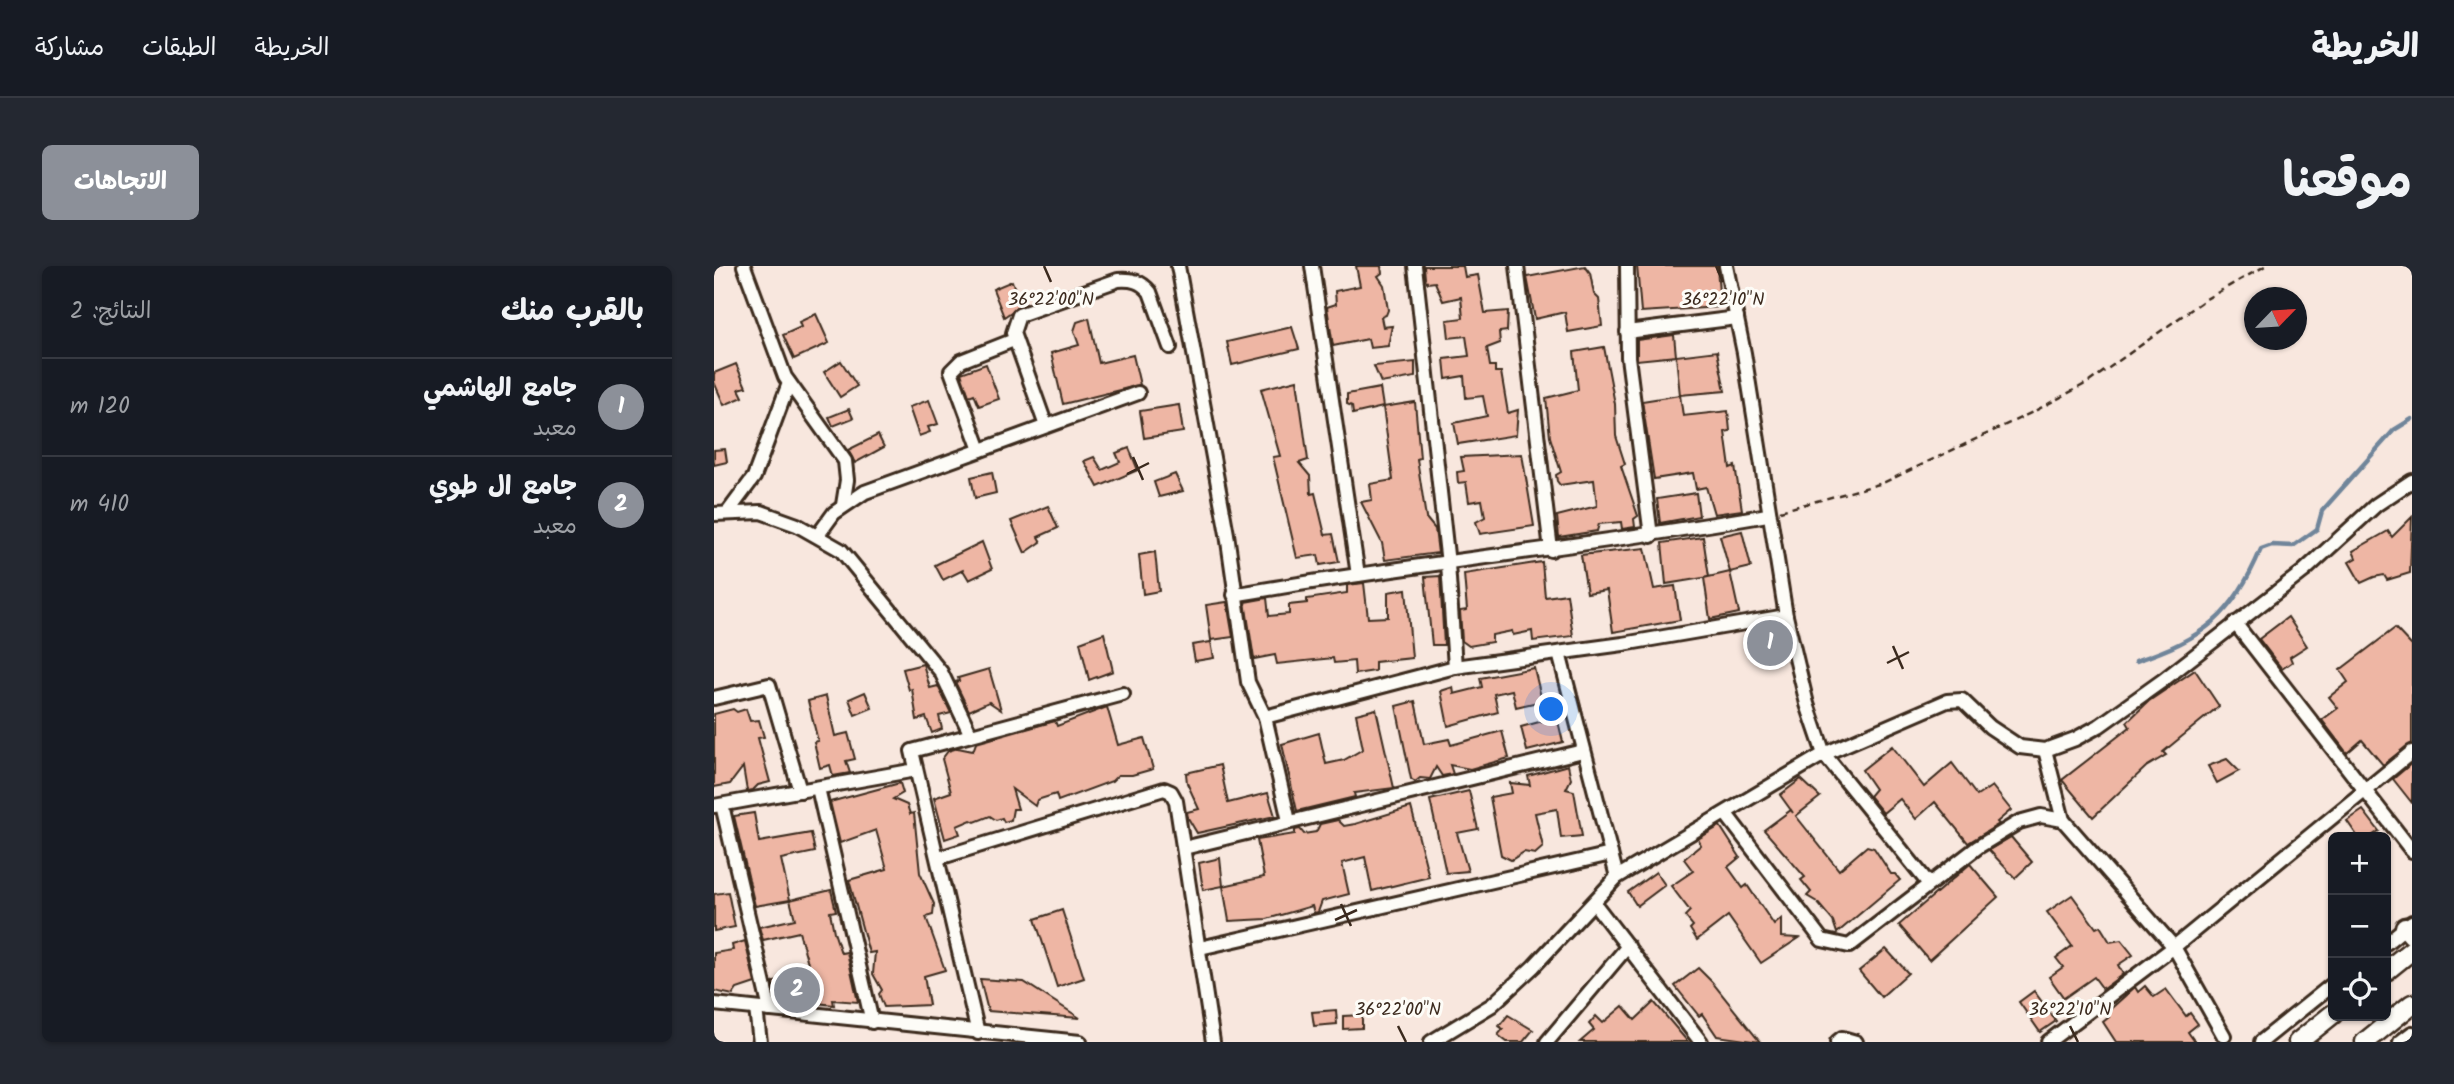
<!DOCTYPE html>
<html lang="ar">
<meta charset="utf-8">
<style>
:root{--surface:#171b24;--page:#242831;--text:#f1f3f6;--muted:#9ea1a6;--line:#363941;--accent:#8c9099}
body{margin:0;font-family:Kalam,"Playpen Sans Arabic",sans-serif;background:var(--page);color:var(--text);direction:rtl}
.controls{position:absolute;right:21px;bottom:21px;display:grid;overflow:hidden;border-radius:10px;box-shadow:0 2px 5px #0004}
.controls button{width:63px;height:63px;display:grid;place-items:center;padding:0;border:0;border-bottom:2px solid var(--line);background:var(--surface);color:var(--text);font:35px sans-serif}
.compass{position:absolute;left:1530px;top:21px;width:63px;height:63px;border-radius:50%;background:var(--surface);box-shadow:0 2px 5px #0004;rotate:65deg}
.you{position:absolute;left:838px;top:444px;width:24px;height:24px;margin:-18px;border:5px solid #fff;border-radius:50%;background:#1a73e8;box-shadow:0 0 0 10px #1a73e833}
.badge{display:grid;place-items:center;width:46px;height:46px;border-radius:50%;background:var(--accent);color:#fff;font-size:23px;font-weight:700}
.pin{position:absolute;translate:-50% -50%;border:4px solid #fff;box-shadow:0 2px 7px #0006}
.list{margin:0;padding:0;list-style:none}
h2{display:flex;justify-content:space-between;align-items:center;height:91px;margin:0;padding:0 28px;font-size:30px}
h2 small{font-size:23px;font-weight:400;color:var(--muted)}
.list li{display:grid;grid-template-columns:46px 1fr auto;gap:21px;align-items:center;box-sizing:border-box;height:98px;padding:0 28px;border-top:2px solid var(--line)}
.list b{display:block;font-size:26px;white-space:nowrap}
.list p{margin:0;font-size:23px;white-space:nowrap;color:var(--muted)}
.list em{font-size:23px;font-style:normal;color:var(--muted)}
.icon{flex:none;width:38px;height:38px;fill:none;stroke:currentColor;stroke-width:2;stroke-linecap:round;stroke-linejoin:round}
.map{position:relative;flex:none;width:1698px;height:776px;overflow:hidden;direction:ltr;border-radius:10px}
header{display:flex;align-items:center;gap:42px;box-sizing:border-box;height:98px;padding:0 35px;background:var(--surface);border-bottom:2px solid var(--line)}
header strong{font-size:33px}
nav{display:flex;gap:38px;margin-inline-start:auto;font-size:24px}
.intro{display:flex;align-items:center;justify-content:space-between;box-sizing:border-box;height:168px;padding:0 42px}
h1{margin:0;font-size:49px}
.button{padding:18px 32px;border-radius:10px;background:var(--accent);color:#fff;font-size:24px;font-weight:700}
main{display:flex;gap:42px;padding:0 42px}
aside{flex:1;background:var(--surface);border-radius:10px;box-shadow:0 2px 5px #0004}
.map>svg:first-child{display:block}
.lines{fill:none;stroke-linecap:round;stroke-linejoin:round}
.stream{stroke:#70859a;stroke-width:4.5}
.building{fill:#eeb6a4;stroke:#3b2a1e;stroke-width:2}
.street-casing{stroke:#3b2a1e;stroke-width:18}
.secondary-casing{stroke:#3b2a1e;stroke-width:23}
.path{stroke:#3b2a1e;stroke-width:2.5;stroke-dasharray:7 5;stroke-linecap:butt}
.street{stroke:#fdfcf7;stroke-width:12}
.secondary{stroke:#fdfcf7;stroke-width:18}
.ticks{fill:none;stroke:#3b2a1e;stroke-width:2.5}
.ticks-label{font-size:18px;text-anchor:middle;fill:#3b2a1e;stroke:#fdfcf7;stroke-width:6;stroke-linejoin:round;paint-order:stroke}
</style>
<header>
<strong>الخريطة</strong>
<nav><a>الخريطة</a><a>الطبقات</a><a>مشاركة</a></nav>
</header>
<div class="intro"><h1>موقعنا</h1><a class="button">الاتجاهات</a></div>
<main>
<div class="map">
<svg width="1698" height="776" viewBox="0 0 1698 776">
<rect width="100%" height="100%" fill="#f8e7de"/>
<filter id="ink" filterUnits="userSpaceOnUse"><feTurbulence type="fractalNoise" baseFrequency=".0143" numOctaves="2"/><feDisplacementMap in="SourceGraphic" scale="14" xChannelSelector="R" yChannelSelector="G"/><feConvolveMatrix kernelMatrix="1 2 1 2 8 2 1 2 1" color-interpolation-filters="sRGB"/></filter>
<g filter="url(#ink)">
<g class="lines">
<path class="stream" d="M1422,395C1490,372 1519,350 1547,283L1558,279L1579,280L1603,263L1608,245L1680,164L1698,153"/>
</g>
<g class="building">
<polygon points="642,0 667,0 668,7 664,10 670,19 674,44 672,49 667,51 669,61 678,60 674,80 656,82 654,73 619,80 613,41 622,38 621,25 646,20"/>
<polygon points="710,0 749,0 751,11 764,9 771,47 794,45 793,65 785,66 786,77 773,82 776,100 781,100 781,106 787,106 794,147 804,144 802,169 744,178 740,157 773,150 769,130 752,132 750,110 732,113 730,93 755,90 752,70 735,72 733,54 749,52 747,31 729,35 721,16 714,17 711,13"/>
<polygon points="871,0 876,7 880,28 885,33 888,60 854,66 851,46 821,53 813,11"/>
<polygon points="923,0 1003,0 1006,41 927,46"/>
<polygon points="298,15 307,39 290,51 279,23"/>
<polygon points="102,48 115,77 80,93 69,69 87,61 85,56"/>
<polygon points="375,52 385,97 419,89 426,119 349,138 337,87 365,79 360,65 363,56"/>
<polygon points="578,61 585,83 518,99 513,76"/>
<polygon points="960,69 962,90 923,94 923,74"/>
<polygon points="890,81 901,138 902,170 911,198 907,200 924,250 920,253 921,261 908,263 907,256 885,258 883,265 845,271 843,250 883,240 880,214 846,219 843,215 842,209 847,206 836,171 832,132 864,124 860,86"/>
<polygon points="1003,85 1011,125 966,129 962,90"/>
<polygon points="127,95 143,120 126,131 110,106"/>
<polygon points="701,96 701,111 667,117 660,100"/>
<polygon points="22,98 32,121 25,123 29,131 10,139 0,116 0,107"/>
<polygon points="272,98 285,133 265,140 260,128 255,130 247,107"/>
<polygon points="583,114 594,194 585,197 596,210 597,228 601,227 611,269 619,268 625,296 606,299 604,289 583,292 559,191 566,190 547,123"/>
<polygon points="666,122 669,141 639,148 638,140 633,138 633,128"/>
<polygon points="966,129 969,150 1014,145 1016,165 1011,166 1016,202 1021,200 1028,244 1000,248 992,221 982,223 979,207 940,213 928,135"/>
<polygon points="215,134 224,158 214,161 216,166 205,170 195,141"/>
<polygon points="701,136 706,192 703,193 712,252 721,263 724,287 671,294 668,277 647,236 658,234 656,218 679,214 669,141"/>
<polygon points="465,139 469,166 430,172 426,145"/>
<polygon points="135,143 139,152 119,160 115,151"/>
<polygon points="164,169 170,181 141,197 134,184"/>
<polygon points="415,182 424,204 384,221 370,195 380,191 388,204 406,196 402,187"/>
<polygon points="11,183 13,196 0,199 0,184"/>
<polygon points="808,188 820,260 766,268 762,256 771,251 768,234 755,236 752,216 744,217 743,206 750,205 747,191"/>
<polygon points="278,206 282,227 261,232 257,211"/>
<polygon points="461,208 469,225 445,231 440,216"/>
<polygon points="982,227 985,250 946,257 943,233"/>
<polygon points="334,240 344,262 324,271 327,276 311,287 297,255"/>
<polygon points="1698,251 1696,307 1673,314 1670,309 1660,311 1647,317 1635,296 1642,292 1639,285 1674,265 1678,271"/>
<polygon points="1028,265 1037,301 1016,306 1006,270"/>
<polygon points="989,271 995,311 952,318 948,277"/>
<polygon points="268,276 278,303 255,314 249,304 229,314 221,299"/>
<polygon points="931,282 940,323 961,320 966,354 899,366 893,324 873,327 867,289"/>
<polygon points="441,286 445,325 429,328 425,289"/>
<polygon points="828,296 831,331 853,328 859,370 819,375 818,365 799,369 798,365 778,369 778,376 755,380 748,375 746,345 753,344 750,308"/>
<polygon points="1016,306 1025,347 996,353 990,312"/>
<polygon points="726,310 730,379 718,379 711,311"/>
<polygon points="650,317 654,352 674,351 674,326 692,323 698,392 661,396 661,405 641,408 640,395 620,397 619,392 563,398 561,389 540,393 531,336 553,332 555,350 575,348 575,339 593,337 593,333 633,327 633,319"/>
<polygon points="513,336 519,371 497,374 492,339"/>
<polygon points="1574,351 1593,380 1576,391 1578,396 1568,403 1545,373"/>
<polygon points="1681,362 1698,380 1698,477 1669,499 1648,474 1633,487 1608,454 1624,442 1615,431 1634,416 1626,404"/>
<polygon points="390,367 399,405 375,414 366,376"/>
<polygon points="497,376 500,392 481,395 478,379"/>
<polygon points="209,398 216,422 224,420 237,447 225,450 228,463 218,467 212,451 203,454 198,423 195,424 189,403"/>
<polygon points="820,402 828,435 802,441 798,424 780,428 784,446 734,460 727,425 739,421 740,428 768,421 766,412"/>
<polygon points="275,403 287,444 275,436 255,445 241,416 245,415 244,412"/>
<polygon points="1481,404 1505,440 1449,486 1452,489 1432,501 1379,551 1348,514 1416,461 1413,456 1435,435"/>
<polygon points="151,426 158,442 141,449 135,433"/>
<polygon points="112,430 121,470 134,467 141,493 132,495 136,507 119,510 116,499 106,502 100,476 104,475 94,435"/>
<polygon points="701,435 710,478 735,473 737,479 788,465 795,492 756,503 736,499 739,508 728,510 722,501 716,513 706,512 701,516 697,513 682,440"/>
<polygon points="393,441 404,479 430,472 439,503 418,509 404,509 398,515 344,535 342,528 323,534 321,540 298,523 304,543 299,543 297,554 290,556 288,552 282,554 276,550 261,556 257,554 243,560 246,568 231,573 220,532 237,526 228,493 234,485 244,482 259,485 262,477 341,455 343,460"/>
<polygon points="19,443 23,446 32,443 36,455 45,454 50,471 44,472 56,516 44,519 39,524 33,525 29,501 16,518 0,521 0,448"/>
<polygon points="662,443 680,522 640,527 641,531 583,545 568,478 605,467 612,498 630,494 649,483 642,448"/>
<polygon points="843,451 849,476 813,485 807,461"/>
<polygon points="1178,480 1210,521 1238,497 1263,530 1278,520 1297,544 1283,556 1285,558 1254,577 1221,536 1202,553 1186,533 1169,547 1155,530 1161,523 1148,504"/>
<polygon points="1513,493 1525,505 1503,517 1494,500"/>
<polygon points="1698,497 1698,537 1679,513"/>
<polygon points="506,499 514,537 554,527 561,550 483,567 474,552 473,546 485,543 473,517 472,507"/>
<polygon points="854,499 857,513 852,523 860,525 868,570 847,572 843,543 821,547 829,581 821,588 810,586 797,594 787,589 776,531 798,527 796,517 816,519 814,510"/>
<polygon points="1087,513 1106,531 1082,550 1125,604 1153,580 1160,582 1177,608 1181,608 1186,614 1123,667 1119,655 1103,636 1093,630 1097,626 1087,614 1091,611 1050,564 1077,544 1079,547 1066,529"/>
<polygon points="186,517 189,527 179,533 193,539 196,548 200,547 206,607 220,638 219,649 212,651 231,704 210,710 215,739 170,741 165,728 168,724 159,708 161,686 155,687 135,614 173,603 162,564 126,577 116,536"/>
<polygon points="755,525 764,563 743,567 754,605 732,607 716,534"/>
<polygon points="697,541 715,611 658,625 651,591 628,597 635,628 608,635 604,646 600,647 598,640 553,653 515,655 509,620 550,611 543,574 581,568 581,564 586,563 590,568 602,566 606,558 624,554 630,560 641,558"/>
<polygon points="1649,544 1665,565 1656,571 1644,571 1633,555"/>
<polygon points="40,547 45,576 97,567 101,586 67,593 76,634 41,640 20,550"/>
<polygon points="1006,560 1026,591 1014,601 1029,622 1033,619 1060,659 1067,653 1067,671 1085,672 1047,697 1014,650 983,674 976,663 979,660 971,650 976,645 957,620 979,605 970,593 987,579 984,573"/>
<polygon points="1297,571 1318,596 1301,612 1275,584"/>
<polygon points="506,592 509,620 489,624 485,597"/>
<polygon points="1256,598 1284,631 1215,694 1185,659"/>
<polygon points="942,606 951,619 923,640 914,626"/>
<polygon points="117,624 122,645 116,646 120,666 127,687 133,686 144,736 119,734 120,739 62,732 59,716 98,711 85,666 49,674 45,661 81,653 76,634"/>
<polygon points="14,626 21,661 0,665 0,628"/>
<polygon points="1358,629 1382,662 1386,660 1396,676 1407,674 1419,689 1404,699 1409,708 1389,723 1380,711 1350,732 1335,711 1349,701 1342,692 1358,680 1333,646"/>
<polygon points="348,644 370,712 343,721 321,653"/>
<polygon points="31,675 41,717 23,723 19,729 0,725 0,687 19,684 18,679"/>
<polygon points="1172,683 1194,707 1167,731 1145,705"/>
<polygon points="984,702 998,716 1046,776 1003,770 988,748 985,750 961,720"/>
<polygon points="266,713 310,716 366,752 274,745"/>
<polygon points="1431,720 1440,731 1452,723 1472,750 1476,747 1484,758 1474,766 1481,776 1402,776 1389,756 1395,751 1392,747 1421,721 1424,726"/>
<polygon points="1320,725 1342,755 1326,766 1305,736"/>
<polygon points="940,736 974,776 866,776 880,764 875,758 882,750 889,757 909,740 921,754"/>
<polygon points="622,744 623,758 600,760 598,746"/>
<polygon points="648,749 648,762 629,763 629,750"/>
<polygon points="794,749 819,764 809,776 793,776 784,769 789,763 785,760"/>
</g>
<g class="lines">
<g class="street-casing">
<g id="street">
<polyline points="30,0 71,111 131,195 133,214 129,239"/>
<polyline points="464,0 513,268 534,416 551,451 575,555"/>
<polyline points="598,0 644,309"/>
<polyline points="701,0 734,298 741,401"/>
<polyline points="803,0 837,284"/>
<polyline points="913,0 914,91 937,270"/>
<polyline points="1012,0 1030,87 1072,350 1093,438 1110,488 1215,618"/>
<polyline points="913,66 1023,52"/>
<path d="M332,160L299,67L305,49L404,14C418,13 427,15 436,26L456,81"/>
<polyline points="266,184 237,105 247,95 300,74"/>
<polyline points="14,246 40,211 75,117"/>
<polyline points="0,248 47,246 83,259 127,284 227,406 256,467"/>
<polyline points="104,269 120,247 151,226 424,127"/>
<path d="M520,329C697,297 876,281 1053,249"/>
<polyline points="1521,357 1698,585"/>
<polyline points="845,387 903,611"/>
<polyline points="0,432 55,419 86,525"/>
<polyline points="551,451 741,401 909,378 1072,350"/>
<polyline points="1331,484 1349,554 1460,681 1510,770"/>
<polyline points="104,522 158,756"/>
<polyline points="8,539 56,744"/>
<polyline points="0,540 202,504"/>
<polyline points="1012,548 1108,674 1135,680 1264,581 1305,556 1327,550 1349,554"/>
<polyline points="470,582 869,485"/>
<polyline points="225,592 450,523 457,526 462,535 499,776"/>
<polyline points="880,637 987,776"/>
<polyline points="1672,677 1698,656"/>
<polyline points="486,682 897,588"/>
<polyline points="0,738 366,776"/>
<polyline points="42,743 46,776"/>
<polyline points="264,767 198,485 409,428"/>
<polyline points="717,776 778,739 820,700 903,611 1110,488 1233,435 1248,434 1276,461 1306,481 1331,484 1361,473 1385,460 1448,415 1590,305 1662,239 1698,215"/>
<polyline points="833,776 914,680"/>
<polyline points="1123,776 1128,772 1142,776"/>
<polyline points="1334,776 1460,681 1698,486"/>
<polyline points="1547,776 1619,718"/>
<polyline points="1686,776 1698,767"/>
</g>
</g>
<g class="secondary-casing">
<g id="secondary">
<polyline points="1691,661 1698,669"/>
<polyline points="1672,705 1698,684"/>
<polyline points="1584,776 1619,748"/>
<polyline points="1651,776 1698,738"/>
</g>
</g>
<polyline class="path" points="1066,245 1169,217 1319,146 1375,116 1492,33 1551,0"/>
<use href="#street" class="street"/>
<use href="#secondary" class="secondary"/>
</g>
</g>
<path class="ticks" d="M330,0L337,16M1002,0L1009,16M419,191L429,214M413,208L435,197M1179,380L1189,403M1173,397L1195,386M627,638L637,660M621,654L643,644M684,760L692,776M1356,760L1364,776"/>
<g class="ticks-label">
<text x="337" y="39">36°22'00"N</text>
<text x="1009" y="39">36°22'10"N</text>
<text x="684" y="749">36°22'00"N</text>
<text x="1356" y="749">36°22'10"N</text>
</g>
</svg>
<div class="controls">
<button>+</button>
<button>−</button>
<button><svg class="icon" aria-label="locate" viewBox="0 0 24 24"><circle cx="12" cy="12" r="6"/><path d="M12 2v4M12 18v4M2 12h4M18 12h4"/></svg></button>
</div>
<svg class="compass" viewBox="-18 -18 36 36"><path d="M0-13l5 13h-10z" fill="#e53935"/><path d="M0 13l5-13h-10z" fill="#9ea1a6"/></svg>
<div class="you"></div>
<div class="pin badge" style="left:1056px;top:377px">1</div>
<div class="pin badge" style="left:83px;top:724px">2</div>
</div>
<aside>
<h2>بالقرب منك<small>النتائج: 2</small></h2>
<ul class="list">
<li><span class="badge">1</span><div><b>جامع الهاشمي</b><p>معبد</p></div><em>120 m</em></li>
<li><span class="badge">2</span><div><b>جامع ال طوي</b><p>معبد</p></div><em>410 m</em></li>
</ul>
</aside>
</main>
